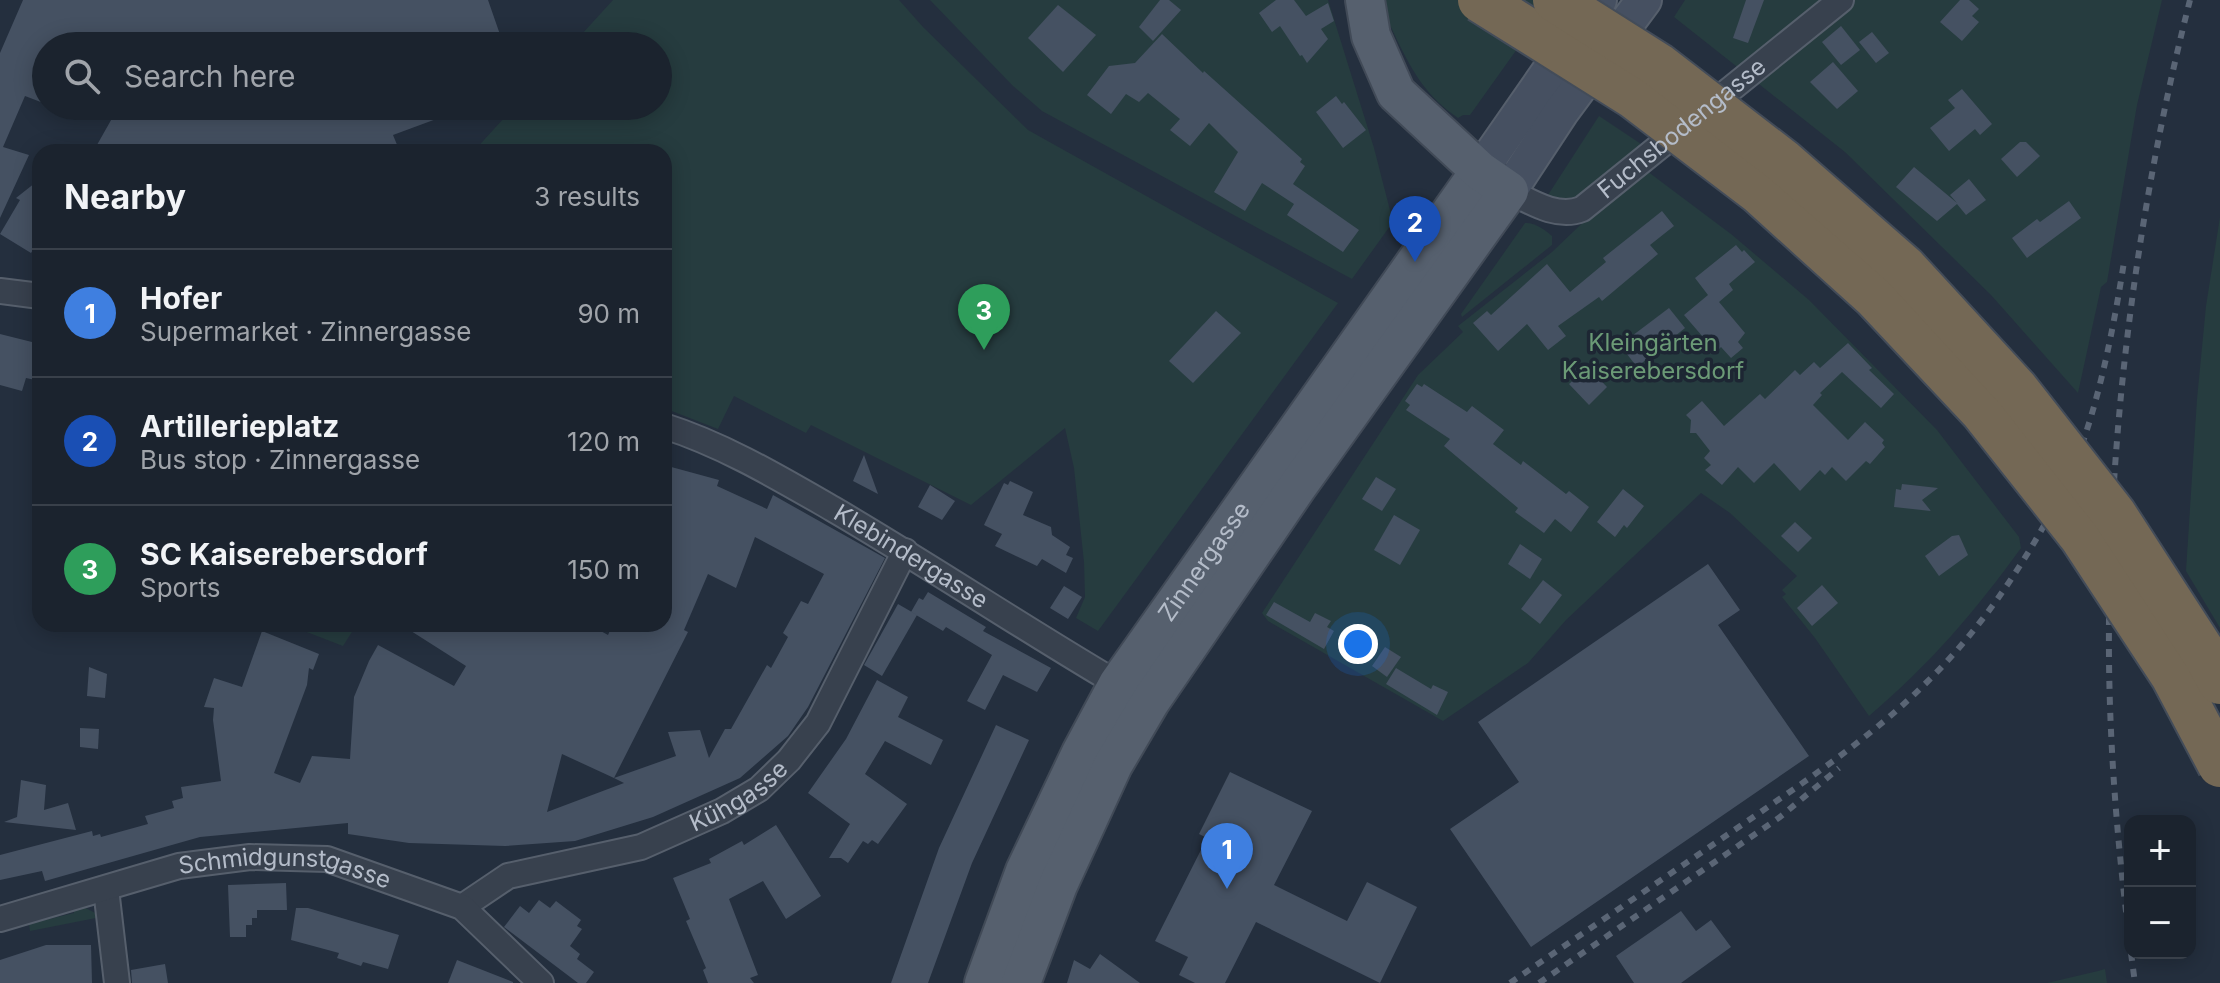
<!DOCTYPE html>
<meta charset="utf-8">
<style>
:root{--surface:#1b232e;--page:#282f3a;--text:#f1f3f6;--muted:#a0a4aa;--line:#39404a;--accent:#ea580c}
body{margin:0;font-family:Inter,sans-serif;background:var(--page);color:var(--text)}
.controls{position:absolute;right:24px;bottom:24px;display:grid;overflow:hidden;border-radius:16px;box-shadow:0 4px 20px #0003}
.controls button{width:72px;height:72px;display:grid;place-items:center;padding:0;border:0;border-bottom:2px solid var(--line);background:var(--surface);color:var(--text);font:40px sans-serif}
.you{position:absolute;left:1358px;top:644px;width:28px;height:28px;margin:-20px;border:6px solid #fff;border-radius:50%;background:#1a73e8;box-shadow:0 0 0 12px #1a73e833}
.badge{display:grid;place-items:center;width:52px;height:52px;border-radius:50%;background:var(--accent);color:#fff;font-size:26px;font-weight:700}
.pin{position:absolute;translate:-50% -66px;filter:drop-shadow(0 2px 4px #0008)}
.pin::after{content:'';position:absolute;top:42px;width:28px;height:24px;background:inherit;clip-path:polygon(0 0,100% 0,50% 100%)}
.list{margin:0;padding:0;list-style:none}
h2{display:flex;justify-content:space-between;align-items:center;height:104px;margin:0;padding:0 32px;font-size:34px}
h2 small{font-size:26px;font-weight:400;color:var(--muted)}
.list li{display:grid;grid-template-columns:52px 1fr auto;gap:24px;align-items:center;box-sizing:border-box;height:128px;padding:0 32px;border-top:2px solid var(--line)}
.list b{display:block;font-size:30px;white-space:nowrap}
.list p{margin:0;font-size:26px;white-space:nowrap;color:var(--muted)}
.list em{font-size:26px;font-style:normal;color:var(--muted)}
.icon{flex:none;width:44px;height:44px;fill:none;stroke:currentColor;stroke-width:2;stroke-linecap:round;stroke-linejoin:round}
.map{position:relative;flex:none;width:2220px;height:983px;overflow:hidden}
.search{position:absolute;background:var(--surface);box-shadow:0 4px 20px #0003;left:32px;top:32px;width:640px;height:88px;display:flex;align-items:center;gap:20px;box-sizing:border-box;padding:0 28px;border-radius:44px;color:var(--muted);font-size:30px}
.panel{position:absolute;background:var(--surface);box-shadow:0 4px 20px #0003;left:32px;top:144px;width:640px;height:488px;border-radius:24px}
.map>svg:first-child{display:block}
.green{fill:#263c3f}
.building{fill:#455162;fill-rule:evenodd}
.lines{fill:none;stroke-linecap:round;stroke-linejoin:round}
.street-casing{stroke:#565f6c;stroke-width:28}
.secondary-casing{stroke:#565f6c;stroke-width:38}
.primary-casing{stroke:#414a57;stroke-width:42}
.street{stroke:#38414e;stroke-width:24}
.secondary{stroke:#465061;stroke-width:34}
.primary{stroke:#56606e;stroke-width:38}
.rail{stroke:#5a6575;stroke-width:6;stroke-dasharray:8 8;stroke-linecap:butt}
.highway-bridge-casing{stroke:#434c59;stroke-width:48;stroke-linecap:butt}
.highway-bridge{stroke:#746855;stroke-width:44}
.labels{text-anchor:middle;stroke-width:7;stroke-linejoin:round;paint-order:stroke}
.street-label{font-size:24px;fill:#b4bcc9;stroke:#1d2633}
.park-label{font-size:24px;fill:#6b9a76;stroke:#1d2633}
</style>
<div class="map">
<svg width="2220" height="983" viewBox="0 0 2220 983">
<rect width="100%" height="100%" fill="#242f3e"/>
<g class="green">
<polygon points="613,0 899,0 923,27 1028,130 1338,303 1098,631 1076,618 1085,597 1084,562 1074,468 1065,428 971,505 811,425 806,433 734,396 718,429 664,408 664,152 473,152 515,106 658,106 658,46 571,46"/>
<polygon points="930,0 1328,0 1374,148 1393,222 1352,279 1042,111 1013,86"/>
<path d="M1381,0H1552L1470,115H1463L1458,118C1426,96 1414,74 1397,40C1391,26 1384,15 1381,0Z"/>
<polygon points="1685,0 2162,0 2137,105 2107,282 2101,287 2078,393 1991,295 1845,152 1674,17"/>
<path d="M1599,116L1644,146C1619,167 1584,214 1548,195Z"/>
<path d="M1647,171L1731,234L1809,300L1937,430L2019,537L2021,548C1974,613 1930,664 1869,716L1815,638L1782,597L1786,594L1782,590L1797,576L1730,513L1701,493L1566,620L1528,663L1443,721L1268,621L1262,613L1418,375L1463,332L1458,326L1552,252L1596,210Z"/>
<polygon points="2220,217 2220,628 2186,571 2197,399 2206,306"/>
<path d="M1525,223C1534,222 1546,230 1552,236V245L1462,317L1461,314Z"/>
<polygon points="286,624 357,624 343,646"/>
<polygon points="80,905 95,913 96,918 30,931 29,924 74,913 73,907"/>
<polygon points="2105,969 2107,983 2047,983 2098,971"/>
</g>
<g class="building">
<polygon points="23,0 488,0 504,46 46,46 46,104 25,96 3,147 29,155 0,218 0,53"/>
<polygon points="1160,0 1169,0 1181,10 1153,41 1139,27"/>
<polygon points="1276,0 1294,0 1306,16 1328,3 1334,21 1321,29 1328,39 1307,63 1302,55 1300,56 1280,26 1272,32 1259,13"/>
<polygon points="1746,0 1764,0 1748,43 1733,38"/>
<polygon points="1960,0 1969,0 1979,9 1972,16 1979,22 1962,41 1940,22"/>
<polygon points="1058,5 1096,35 1063,72 1028,38"/>
<polygon points="1841,26 1860,50 1841,65 1822,42"/>
<polygon points="1872,32 1889,53 1876,63 1859,42"/>
<polygon points="1162,34 1203,73 1204,71 1302,159 1300,162 1305,166 1293,184 1359,230 1343,252 1287,215 1294,204 1262,183 1245,211 1214,192 1238,152 1209,123 1190,146 1170,130 1180,119 1148,93 1139,102 1126,94 1111,114 1087,95 1109,66 1135,63"/>
<polygon points="1833,62 1858,91 1837,109 1810,82"/>
<polygon points="1962,89 1992,124 1980,135 1975,129 1949,151 1930,128 1955,108 1948,100"/>
<polygon points="1336,96 1342,104 1344,102 1366,130 1343,148 1316,112"/>
<polygon points="119,106 466,106 466,108 393,135 400,152 93,152"/>
<polygon points="2020,142 2026,142 2040,156 2017,177 2001,159"/>
<polygon points="1914,167 1957,203 1950,195 1969,179 1986,200 1966,215 1957,204 1937,221 1896,187"/>
<polygon points="40,179 40,239 31,253 0,234 20,200 16,198"/>
<polygon points="2069,201 2081,218 2027,258 2012,238 2037,219 2040,222"/>
<polygon points="1662,211 1674,226 1650,245 1658,254 1602,301 1599,297 1558,326 1566,336 1548,350 1527,324 1498,351 1473,323 1487,311 1491,315 1547,264 1570,292 1606,262 1603,258"/>
<polygon points="1736,245 1742,252 1744,250 1755,262 1729,284 1733,290 1719,302 1745,333 1738,342 1743,348 1731,358 1721,347 1716,352 1684,315 1708,295 1695,278"/>
<polygon points="1669,308 1685,328 1637,367 1620,345"/>
<polygon points="1216,311 1241,333 1193,383 1169,361"/>
<polygon points="0,334 40,344 40,381 26,378 22,391 0,385"/>
<polygon points="1848,343 1872,368 1869,370 1894,394 1881,408 1842,372 1820,393 1822,395 1813,405 1848,440 1865,422 1884,440 1882,443 1885,447 1870,464 1866,461 1846,481 1832,467 1825,475 1820,470 1800,491 1774,463 1754,483 1738,467 1722,485 1705,470 1711,465 1704,458 1710,451 1696,433 1690,433 1691,420 1686,415 1702,401 1724,426 1760,394 1765,399 1795,370 1800,375 1814,362 1820,368"/>
<polygon points="1588,367 1607,387 1589,405 1569,384"/>
<polygon points="1417,384 1422,387 1424,384 1467,412 1472,406 1504,430 1493,444 1521,465 1523,461 1566,494 1569,491 1589,507 1571,532 1555,519 1544,533 1515,512 1518,508 1444,446 1450,439 1406,410 1410,405 1405,401"/>
<polygon points="864,455 878,494 853,481"/>
<path d="M664,465L719,480L717,486L767,509L773,495L885,558L808,707L788,736L740,778L653,817L575,841L505,846L409,843L348,834V823L200,837L45,881L42,871L0,880V855L92,831L93,836L100,834L101,837L148,824L145,816L174,808L172,801L183,798L181,787L221,781L213,720L214,708L204,707L214,678L242,687L262,631L319,654L313,670L309,668L307,685L274,773L300,783L312,756L350,759L354,697L369,661L378,645L454,686L466,666L400,624H588L608,635L613,624H664ZM755,537L824,574L808,604L801,601L783,633L788,637L771,668L767,665L731,729H725L709,758L700,730L668,732L676,756L614,778L624,783L547,812L562,754L614,778L688,632L684,630L708,574L736,588Z"/>
<polygon points="1376,477 1396,489 1382,511 1362,499"/>
<polygon points="1010,481 1033,492 1023,515 1051,527 1052,535 1070,547 1066,555 1073,558 1066,573 1042,559 1037,566 995,546 1002,534 984,525 1004,483 1008,485"/>
<polygon points="1902,484 1938,488 1922,500 1931,511 1894,507 1896,489 1901,490"/>
<polygon points="930,485 955,501 942,520 918,507"/>
<polygon points="1623,489 1644,506 1627,528 1624,525 1615,537 1597,522"/>
<polygon points="1394,515 1420,530 1400,565 1374,550"/>
<polygon points="1795,522 1812,538 1798,552 1781,536"/>
<polygon points="1959,535 1968,555 1939,576 1925,556 1952,536"/>
<polygon points="1520,544 1542,559 1530,579 1508,564"/>
<polygon points="1708,564 1740,610 1718,625 1809,756 1531,947 1450,829 1519,782 1478,722"/>
<polygon points="1543,580 1562,595 1540,624 1521,609"/>
<polygon points="1822,585 1838,603 1812,626 1797,608"/>
<polygon points="1064,586 1082,597 1068,619 1050,608"/>
<polygon points="928,592 986,627 983,631 1051,668 1037,692 1003,675 985,710 967,701 992,655 946,627 943,631 911,612 919,598 923,600"/>
<polygon points="1274,602 1310,622 1315,613 1331,621 1327,627 1334,631 1324,649 1266,615"/>
<polygon points="898,604 917,615 882,676 864,665"/>
<polygon points="1385,647 1401,657 1387,677 1372,666"/>
<polygon points="89,667 107,674 105,698 87,696"/>
<polygon points="1396,668 1431,689 1433,685 1448,692 1437,715 1386,684"/>
<polygon points="877,680 908,697 898,717 943,740 931,765 885,741 865,774 907,804 878,844 872,840 868,844 863,841 848,863 841,858 829,858 850,824 808,793 846,739"/>
<polygon points="996,725 1029,740 972,863 928,983 891,983 939,848"/>
<polygon points="80,728 99,729 98,749 80,747"/>
<polygon points="1230,772 1312,811 1274,885 1347,921 1367,882 1417,907 1380,983 1256,922 1225,983 1195,983 1179,975 1188,957 1155,941 1207,838 1199,834"/>
<polygon points="21,780 46,785 44,810 68,803 76,830 4,822 17,817"/>
<polygon points="776,825 821,896 786,919 763,881 729,899 758,975 750,978 754,983 708,983 703,970 706,968 686,921 690,919 673,878 711,863 709,859 742,841 744,845"/>
<polygon points="286,883 287,910 257,910 257,918 252,918 252,925 246,925 246,937 230,937 228,885"/>
<polygon points="539,900 550,908 556,901 581,920 577,926 582,929 570,946 580,954 577,959 594,972 586,983 578,983 504,927 520,906 529,913"/>
<polygon points="296,908 308,908 399,935 388,969 363,962 361,966 337,958 339,953 291,940"/>
<polygon points="1681,911 1696,931 1711,920 1731,947 1681,983 1634,983 1616,956"/>
<polygon points="46,945 91,945 92,983 0,983 0,960"/>
<polygon points="1100,954 1140,983 1067,983 1074,960 1090,969"/>
<polygon points="457,960 513,982 513,983 448,983"/>
<polygon points="165,964 168,983 132,983 131,970"/>
</g>
<g class="lines">
<g class="street-casing">
<g id="street">
<path id="s1" d="M1509,191C1531,202 1557,219 1582,209L1841,0"/>
<polyline points="0,291 40,296"/>
<path id="s2" d="M664,426C724,445 779,478 833,509C934,568 1030,633 1130,691"/>
<polyline points="106,889 117,983"/>
<path id="s3" d="M462,907L508,876L641,847L722,811L759,789L789,760L818,723L905,551"/>
<path id="s4" d="M0,919L179,866L250,857L327,859L462,907L541,983"/>
</g>
</g>
<g class="secondary-casing">
<g id="secondary">
<polyline points="1480,171 1599,0"/>
<polyline points="1509,191 1561,112 1644,0"/>
</g>
</g>
<g class="primary-casing">
<g id="primary">
<path id="s5" d="M984,983L1025,871L1081,753L1118,684L1480,171"/>
<polyline points="1021,983 1058,885 1113,765 1150,702 1297,487 1509,191 1480,171 1396,93 1371,36 1365,0"/>
</g>
</g>
<use href="#street" class="street"/>
<use href="#secondary" class="secondary"/>
<use href="#primary" class="primary"/>
<g class="rail">
<path d="M2130,944C2118,850 2110,755 2109,660C2107,442 2136,211 2190,0"/>
<polyline points="2131,953 2135,983"/>
<path d="M1510,983C1583,933 1657,883 1730,833C1798,786 1869,740 1927,682C1983,627 2028,559 2063,490C2095,426 2113,332 2124,262"/>
<polyline points="1539,983 1780,817 1839,768"/>
</g>
<g class="highway-bridge-casing">
<g id="highway-bridge">
<polyline points="1480,0 1633,96 1759,192 1875,297 1983,412 2081,536 2173,676 2220,765"/>
<polyline points="1555,0 1658,65 1784,162 1904,267 2017,390 2114,514 2206,656 2220,682"/>
</g>
</g>
<use href="#highway-bridge" class="highway-bridge"/>
</g>
<g class="labels">
<g class="street-label">
<text dy="8" stroke="none"><textPath href="#s1" startOffset="206">Fuchsbodengasse</textPath></text>
<text dy="8" stroke="none"><textPath href="#s2" startOffset="280">Klebindergasse</textPath></text>
<text dy="8" stroke="none"><textPath href="#s5" startOffset="478">Zinnergasse</textPath></text>
<text dy="8" stroke="none"><textPath href="#s3" startOffset="302">Kühgasse</textPath></text>
<text dy="8" stroke="none"><textPath href="#s4" startOffset="294">Schmidgunstgasse</textPath></text>
</g>
<g class="park-label">
<text x="1653" y="351">Kleingärten<tspan x="1653" dy="28">Kaiserebersdorf</tspan></text>
</g>
</g>
</svg>
<div class="controls">
<button>+</button>
<button>−</button>
</div>
<div class="you"></div>
<div class="pin badge" style="left:1227px;top:889px;background:#3f7fe0">1</div>
<div class="pin badge" style="left:1415px;top:262px;background:#1a4fb4">2</div>
<div class="pin badge" style="left:984px;top:350px;background:#2e9e5b">3</div>
<div class="search"><svg class="icon" aria-label="search" viewBox="0 0 24 24"><circle cx="10" cy="10" r="6"/><path d="M15 15l6 6"/></svg>Search here</div>
<section class="panel">
<h2>Nearby<small>3 results</small></h2>
<ul class="list">
<li><span class="badge" style="background:#3f7fe0">1</span><div><b>Hofer</b><p>Supermarket · Zinnergasse</p></div><em>90 m</em></li>
<li><span class="badge" style="background:#1a4fb4">2</span><div><b>Artillerieplatz</b><p>Bus stop · Zinnergasse</p></div><em>120 m</em></li>
<li><span class="badge" style="background:#2e9e5b">3</span><div><b>SC Kaiserebersdorf</b><p>Sports</p></div><em>150 m</em></li>
</ul>
</section>
</div>
